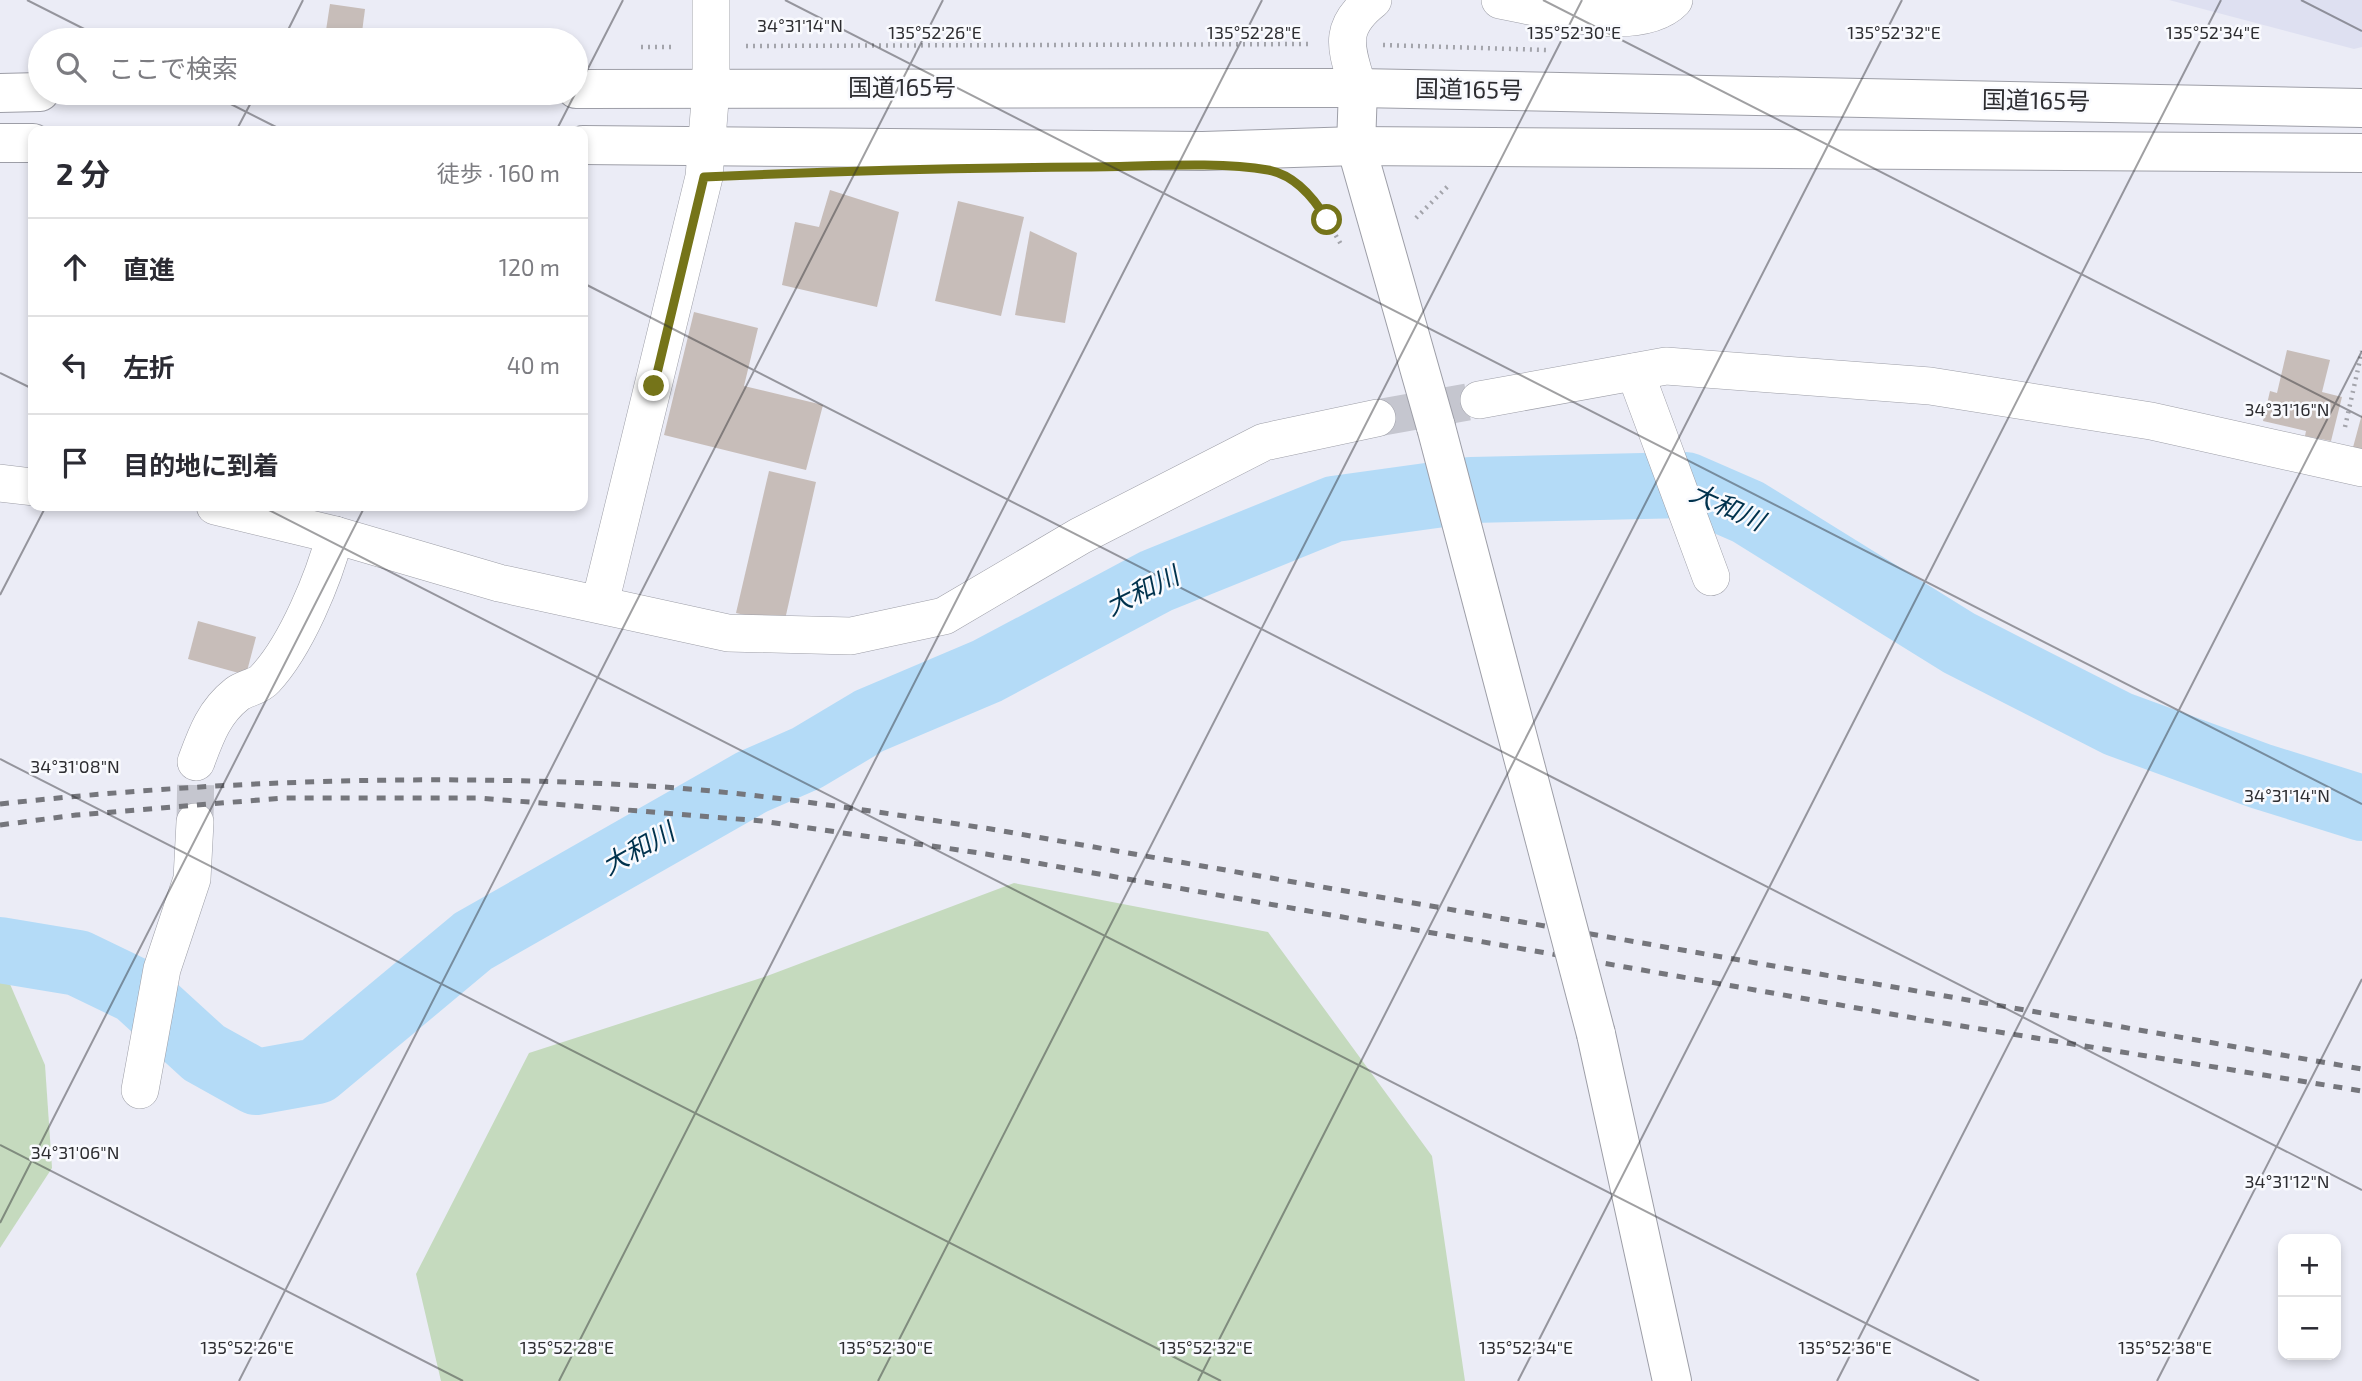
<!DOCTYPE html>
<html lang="ja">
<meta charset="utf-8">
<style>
:root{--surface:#fff;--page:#f2f2f3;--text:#2b2b33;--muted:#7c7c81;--line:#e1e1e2}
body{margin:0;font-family:"Exo 2","Noto Sans JP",sans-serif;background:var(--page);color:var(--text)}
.controls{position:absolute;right:21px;bottom:21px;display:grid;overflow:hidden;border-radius:14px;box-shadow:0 4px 10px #0003}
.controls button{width:63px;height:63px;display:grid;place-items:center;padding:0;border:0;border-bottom:2px solid var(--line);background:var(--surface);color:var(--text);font:35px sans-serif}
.stop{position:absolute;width:21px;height:21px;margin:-16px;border:5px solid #757419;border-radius:50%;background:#fff}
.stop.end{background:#757419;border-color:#fff;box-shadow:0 2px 7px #0008}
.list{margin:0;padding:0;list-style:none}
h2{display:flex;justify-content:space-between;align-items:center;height:91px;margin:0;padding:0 28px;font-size:30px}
h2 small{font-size:23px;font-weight:400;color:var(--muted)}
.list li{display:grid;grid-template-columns:46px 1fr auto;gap:21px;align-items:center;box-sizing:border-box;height:98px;padding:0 28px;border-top:2px solid var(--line)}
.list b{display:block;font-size:26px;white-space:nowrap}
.list em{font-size:23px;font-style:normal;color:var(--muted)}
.icon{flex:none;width:38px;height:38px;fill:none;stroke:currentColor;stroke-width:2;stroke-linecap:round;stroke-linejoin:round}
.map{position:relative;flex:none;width:2362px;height:1381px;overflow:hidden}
.search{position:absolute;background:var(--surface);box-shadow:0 4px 10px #0003;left:28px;top:28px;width:560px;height:77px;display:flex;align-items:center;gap:18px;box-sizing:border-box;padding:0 24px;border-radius:38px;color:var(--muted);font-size:26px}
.panel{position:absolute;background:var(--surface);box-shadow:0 4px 10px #0003;left:28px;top:126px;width:560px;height:385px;border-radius:14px}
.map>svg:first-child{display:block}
.built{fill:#dee0f1}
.green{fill:#c5dabe}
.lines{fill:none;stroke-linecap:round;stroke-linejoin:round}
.river{stroke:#b4dbf7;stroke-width:66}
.building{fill:#c7bdb9}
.street-tunnel{stroke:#c5c6cf;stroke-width:37;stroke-dasharray:37 18;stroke-linecap:butt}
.street-casing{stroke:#9d9ea7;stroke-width:38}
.secondary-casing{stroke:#9d9ea7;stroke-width:40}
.highway-casing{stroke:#9d9ea7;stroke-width:40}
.path{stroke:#a3a4ab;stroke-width:4.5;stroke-dasharray:2 5;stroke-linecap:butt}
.street{stroke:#fff;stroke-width:37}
.secondary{stroke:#fff;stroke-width:38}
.highway{stroke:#fff;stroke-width:38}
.rail{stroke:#75767c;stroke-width:5;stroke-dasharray:9 9;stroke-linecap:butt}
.secondary-bridge-casing{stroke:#9d9ea7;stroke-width:40;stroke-linecap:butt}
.secondary-bridge{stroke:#fff;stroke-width:38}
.route{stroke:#757419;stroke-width:9}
.ticks{fill:none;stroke:#2d2d31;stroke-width:2;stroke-opacity:0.45}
.labels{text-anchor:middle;stroke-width:5;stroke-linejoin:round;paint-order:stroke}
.street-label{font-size:24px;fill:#2d2d31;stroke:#f9fafe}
.water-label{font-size:26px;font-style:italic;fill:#00324d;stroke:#f9fafe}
.ticks-label{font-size:18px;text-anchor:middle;fill:#2d2d31;stroke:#f9fafe;stroke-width:5;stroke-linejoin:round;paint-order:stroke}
</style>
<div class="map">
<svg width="2362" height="1381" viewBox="0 0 2362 1381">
<rect width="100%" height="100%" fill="#ebecf6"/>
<polygon class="built" points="2169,0 2362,0 2362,47 2354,49"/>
<g class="green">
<polygon points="1014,883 1268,932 1432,1156 1465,1381 441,1381 416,1274 529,1053 767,976"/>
<polygon points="0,961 45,1065 52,1168 0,1248"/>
</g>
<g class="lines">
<polyline class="river" points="0,950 78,963 136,991 204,1053 256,1082 317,1071 473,941 752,782 807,758 869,721 987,671 1156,581 1334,509 1471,490 1686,485 1748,512 1959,643 2118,724 2260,776 2362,808"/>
</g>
<g class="building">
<polygon points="330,4 365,9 361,40 325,37"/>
<polygon points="830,190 899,212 877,307 782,285 795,222 819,227"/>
<polygon points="958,201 1024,217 1001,316 935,301"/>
<polygon points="1030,231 1077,253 1065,323 1015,315"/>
<polygon points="694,312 758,328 744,386 823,405 806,470 664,435"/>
<polygon points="2287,350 2330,360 2322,392 2342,397 2331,441 2305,436 2306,431 2263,421 2270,391 2277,393"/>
<polygon points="2362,414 2362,454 2352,451"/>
<polygon points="769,471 816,482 784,624 736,613"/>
<polygon points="198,621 256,637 246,675 188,659"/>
</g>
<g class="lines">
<g class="street-tunnel">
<polyline points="1377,418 1479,400"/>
<polyline points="195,822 196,762"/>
</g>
<g class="street-casing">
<g id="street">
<path d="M1500,0C1544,8 1639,36 1674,0"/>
<path d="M1358,88C1347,49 1336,29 1373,0"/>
<polyline points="1635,372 1711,577"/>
<polyline points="1479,400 1666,366 1930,386 2151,421 2362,468"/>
<polyline points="0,483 33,487"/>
<polyline points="215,506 335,535 499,583 728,633 851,636 944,616 1080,536 1264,442 1377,418"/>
<polyline points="600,603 704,177 711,88 711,0"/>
<path d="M196,762C206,735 214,712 237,694C245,688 258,687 265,679C296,646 324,578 335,535"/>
<polyline points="140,1090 162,969 192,879 195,822"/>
</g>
</g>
<g class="secondary-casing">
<g id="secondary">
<polyline points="1358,88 1356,146 1436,427"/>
<polyline points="1596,1034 1672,1381"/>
</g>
</g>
<g class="highway-casing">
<g id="highway">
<polyline points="576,89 1358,88 2362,108"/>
<polyline points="0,93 40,92"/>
<polyline points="0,143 33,143"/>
<polyline points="583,145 1203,151 1356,146 2362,153"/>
</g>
</g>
<g class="path">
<polyline points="1383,45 1546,50"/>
<polyline points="746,46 1311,44"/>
<polyline points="641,47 674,47"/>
<polyline points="1298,186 1315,200 1342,246"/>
<polyline points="1416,218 1449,185"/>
<polyline points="2345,427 2362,351"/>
</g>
<use href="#street" class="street"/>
<use href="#secondary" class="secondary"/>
<use href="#highway" class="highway"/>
<g class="rail">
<path d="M0,804C217,780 447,773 665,787C774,795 883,813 991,829L2362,1069"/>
<polyline points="0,825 76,815 283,798 479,798 762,821 986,854 1925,1020 2362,1091"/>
</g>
<g class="secondary-bridge-casing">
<polyline id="secondary-bridge" points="1436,427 1596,1034"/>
</g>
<use href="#secondary-bridge" class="secondary-bridge"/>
</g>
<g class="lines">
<path class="route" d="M654,386L704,177C832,171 959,168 1087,167C1141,167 1216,161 1268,170C1295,175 1314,198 1327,220"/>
</g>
<path class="ticks" d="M27,0L106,40M785,0L2362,804M1543,0L2362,417M2301,0L2362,31M283,40L303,0M209,93L284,131M236,131L256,93M556,131L623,0M583,283L2362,1190M0,373L33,389M261,506L1979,1381M0,595L46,506M0,759L1221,1381M0,1145L463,1381M0,1223L365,506M239,1381L943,0M559,1381L1262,0M878,1381L1582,0M1198,1381L1902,0M1518,1381L2221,0M1837,1381L2362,351M2157,1381L2362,979"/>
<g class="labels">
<g class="street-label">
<text x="902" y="96">国道165号</text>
<text transform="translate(1469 90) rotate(1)" y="8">国道165号</text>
<text transform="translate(2036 101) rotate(1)" y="8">国道165号</text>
</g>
<g class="water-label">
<text transform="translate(1727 507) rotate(24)" y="9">大和川</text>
<text transform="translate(1142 591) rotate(-26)" y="9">大和川</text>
<text transform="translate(638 849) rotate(-29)" y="9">大和川</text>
</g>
</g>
<g class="ticks-label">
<text x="800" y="32">34°31'14"N</text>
<text x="935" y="39">135°52'26"E</text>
<text x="1254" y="39">135°52'28"E</text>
<text x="1574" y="39">135°52'30"E</text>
<text x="1894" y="39">135°52'32"E</text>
<text x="2213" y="39">135°52'34"E</text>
<text x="2287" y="416">34°31'16"N</text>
<text x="75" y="773">34°31'08"N</text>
<text x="2287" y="802">34°31'14"N</text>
<text x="75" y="1159">34°31'06"N</text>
<text x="2287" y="1188">34°31'12"N</text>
<text x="247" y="1354">135°52'26"E</text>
<text x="567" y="1354">135°52'28"E</text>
<text x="886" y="1354">135°52'30"E</text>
<text x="1206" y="1354">135°52'32"E</text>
<text x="1526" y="1354">135°52'34"E</text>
<text x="1845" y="1354">135°52'36"E</text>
<text x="2165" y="1354">135°52'38"E</text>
</g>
</svg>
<div class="controls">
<button>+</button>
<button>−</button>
</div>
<div class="stop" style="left:1327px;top:220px"></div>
<div class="stop end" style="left:654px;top:386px"></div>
<div class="search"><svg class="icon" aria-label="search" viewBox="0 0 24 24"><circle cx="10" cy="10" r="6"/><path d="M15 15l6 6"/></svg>ここで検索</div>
<section class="panel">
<h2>2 分<small>徒歩 · 160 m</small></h2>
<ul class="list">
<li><svg class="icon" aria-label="ahead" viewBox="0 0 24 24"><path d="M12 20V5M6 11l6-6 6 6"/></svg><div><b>直進</b></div><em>120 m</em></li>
<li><svg class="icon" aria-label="left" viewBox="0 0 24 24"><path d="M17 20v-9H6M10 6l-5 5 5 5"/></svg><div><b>左折</b></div><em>40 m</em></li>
<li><svg class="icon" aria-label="arrive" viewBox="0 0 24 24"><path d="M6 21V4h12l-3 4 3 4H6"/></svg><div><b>目的地に到着</b></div></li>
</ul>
</section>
</div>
